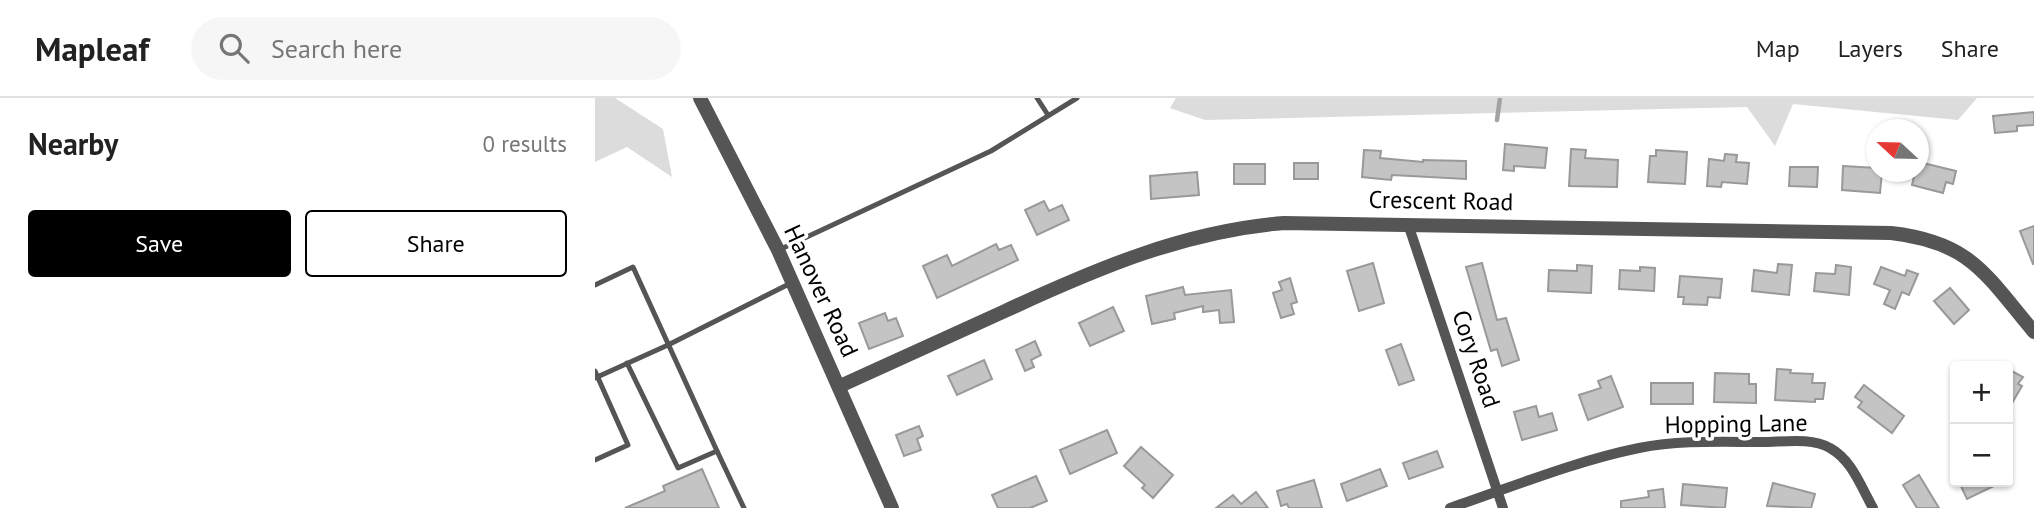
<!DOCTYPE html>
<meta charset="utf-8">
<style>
:root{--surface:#fff;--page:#f6f6f6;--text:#222;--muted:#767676;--line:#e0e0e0;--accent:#000}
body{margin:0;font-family:"PT Sans",sans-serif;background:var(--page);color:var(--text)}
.controls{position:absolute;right:21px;bottom:21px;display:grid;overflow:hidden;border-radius:7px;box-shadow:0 2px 5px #0004}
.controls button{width:63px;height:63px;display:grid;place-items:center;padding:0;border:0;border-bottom:2px solid var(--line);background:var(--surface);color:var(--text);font:35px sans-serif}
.compass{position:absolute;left:1271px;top:21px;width:63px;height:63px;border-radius:50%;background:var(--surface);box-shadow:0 2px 5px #0004;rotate:292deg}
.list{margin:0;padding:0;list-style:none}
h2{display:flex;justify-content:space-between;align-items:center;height:91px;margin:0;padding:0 28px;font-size:30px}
h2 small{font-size:23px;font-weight:400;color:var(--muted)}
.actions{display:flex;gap:14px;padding:21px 28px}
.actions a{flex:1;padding:16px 0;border:2px solid var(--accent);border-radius:7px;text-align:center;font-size:24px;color:var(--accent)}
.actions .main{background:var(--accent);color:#fff}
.icon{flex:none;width:38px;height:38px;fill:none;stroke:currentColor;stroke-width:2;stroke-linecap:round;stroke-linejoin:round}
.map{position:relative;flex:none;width:1439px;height:410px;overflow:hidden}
header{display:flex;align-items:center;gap:42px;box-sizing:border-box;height:98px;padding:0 35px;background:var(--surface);border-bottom:2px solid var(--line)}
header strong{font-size:33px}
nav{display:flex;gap:38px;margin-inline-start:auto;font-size:24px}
.search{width:490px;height:63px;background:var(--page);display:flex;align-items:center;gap:18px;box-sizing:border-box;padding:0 24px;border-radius:38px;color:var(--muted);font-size:26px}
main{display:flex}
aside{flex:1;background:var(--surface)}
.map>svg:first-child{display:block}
.green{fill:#dcdcdc}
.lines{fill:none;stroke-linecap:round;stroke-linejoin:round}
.stream{stroke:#a3a3a3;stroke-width:4.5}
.building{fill:#c4c4c4;stroke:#999;stroke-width:2}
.service{stroke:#555;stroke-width:5}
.minor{stroke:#555;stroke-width:10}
.tertiary{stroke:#555;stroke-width:14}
.labels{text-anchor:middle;stroke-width:7;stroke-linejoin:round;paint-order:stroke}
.street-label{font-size:24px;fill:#000;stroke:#fff}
</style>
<header>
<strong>Mapleaf</strong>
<div class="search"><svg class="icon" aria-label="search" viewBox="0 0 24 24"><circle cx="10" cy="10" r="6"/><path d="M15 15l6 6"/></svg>Search here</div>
<nav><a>Map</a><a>Layers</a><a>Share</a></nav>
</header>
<main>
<aside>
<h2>Nearby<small>0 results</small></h2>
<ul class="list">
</ul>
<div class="actions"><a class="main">Save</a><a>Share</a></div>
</aside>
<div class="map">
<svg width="1439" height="410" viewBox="0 0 1439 410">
<rect width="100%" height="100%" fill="#fff"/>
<g class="green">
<polygon points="0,0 20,0 68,31 77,79 32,49 0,64"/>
<polygon points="581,0 1382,0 1363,22 1198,6 1180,48 1152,9 610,22 575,10"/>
</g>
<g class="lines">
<polyline class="stream" points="902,22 905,0"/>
</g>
<g class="building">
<polygon points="1439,14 1439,27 1422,28 1422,33 1400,35 1398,18"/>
<polygon points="910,46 952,50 950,70 919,68 919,73 908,72"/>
<polygon points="976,51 991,52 990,60 1023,62 1022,89 974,88"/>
<polygon points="769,52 786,53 785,60 828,64 828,62 871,63 871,81 797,77 796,82 767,79"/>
<polygon points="1061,52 1092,54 1090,86 1053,84 1055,58 1061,58"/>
<polygon points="1130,56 1142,57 1141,64 1154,65 1152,86 1127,84 1126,89 1112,88 1114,61 1129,63"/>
<polygon points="1324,64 1361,73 1358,86 1351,84 1348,95 1317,87 1320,74 1324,74"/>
<rect x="699" y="65" width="24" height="16"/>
<rect x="639" y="66" width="31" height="20"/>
<polygon points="1248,68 1282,70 1282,74 1287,74 1285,95 1247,92"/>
<polygon points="1195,69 1223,69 1222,89 1194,88"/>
<polygon points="602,74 604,97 556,101 555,78"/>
<polygon points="449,103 454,113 467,107 474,122 442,137 430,112"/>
<polygon points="1439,128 1439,166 1438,166 1425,133"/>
<polygon points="401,146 404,152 416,147 423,162 342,200 328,168 352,157 357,168"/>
<polygon points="778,165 789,205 764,213 752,173"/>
<polygon points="887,165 902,222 911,220 924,262 907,268 902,251 896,253 871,169"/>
<polygon points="1183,166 1197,167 1194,197 1157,193 1159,172 1182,175"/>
<polygon points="982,167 997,168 996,195 953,193 954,172 982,173"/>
<polygon points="1241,167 1256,169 1254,197 1219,193 1221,175 1240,176"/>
<polygon points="1045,169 1060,170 1059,193 1024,191 1025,172 1045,173"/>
<polygon points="1286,169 1310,178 1312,172 1323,176 1314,197 1307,194 1300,211 1289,206 1295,192 1279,186"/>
<polygon points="1085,178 1127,181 1125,200 1113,199 1112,207 1088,206 1089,199 1083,199"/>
<polygon points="695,180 702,204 696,206 699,216 686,220 678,195 687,192 684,184"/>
<polygon points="588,189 590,197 636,192 639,224 625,225 624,212 608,214 608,208 579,215 580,221 557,226 551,198"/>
<polygon points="1355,190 1374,212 1359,226 1339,203"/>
<polygon points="518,209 529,233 495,248 484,225"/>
<polygon points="290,215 293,223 301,220 308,238 274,251 264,225"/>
<polygon points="440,243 446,257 436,262 439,269 430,273 421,252"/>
<polygon points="806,246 819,282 804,287 791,252"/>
<polygon points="389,262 397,281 362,297 353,278"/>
<polygon points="1182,271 1196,272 1195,275 1218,276 1217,285 1230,285 1228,301 1220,301 1220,304 1180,302"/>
<polygon points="1413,271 1428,279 1423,286 1427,288 1413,312"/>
<polygon points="1120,275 1154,276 1154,286 1161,286 1161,305 1119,304"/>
<polygon points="1016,278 1028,309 993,322 984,297 1006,290 1003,283"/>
<rect x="1056" y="285" width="42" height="21"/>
<polygon points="1269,287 1309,318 1297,335 1263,309 1267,304 1260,299"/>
<polygon points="941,308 944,319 957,315 962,332 927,342 919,314"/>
<polygon points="324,328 328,338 322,341 326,352 309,358 301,337"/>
<polygon points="512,332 522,355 475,376 465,352"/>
<polygon points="546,349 578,377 558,400 547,390 550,387 529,368"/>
<polygon points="842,353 848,369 814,381 808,365"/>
<polygon points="107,371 124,410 30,410 70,393 68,388"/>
<polygon points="785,371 792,388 752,403 746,386"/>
<polygon points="1324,377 1344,410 1322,410 1308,387"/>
<polygon points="441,378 452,403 435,410 403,410 397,397"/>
<polygon points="719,382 727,410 694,410 692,406 686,408 682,393"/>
<polygon points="1364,384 1407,384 1372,401"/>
<polygon points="1178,385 1220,396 1216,410 1172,408"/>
<polygon points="1088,386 1132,390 1130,410 1086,407"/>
<polygon points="1068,391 1070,410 1026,410 1026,403 1054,399 1053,393"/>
<polygon points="661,394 673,410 621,410 638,397 646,406"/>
</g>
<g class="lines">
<g class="service">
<polyline points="442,0 453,17"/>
<polyline points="186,151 396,53 482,0"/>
<polyline points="0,187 38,169 122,353"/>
<polyline points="32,265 83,370 122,353 149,410"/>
<polyline points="0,273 33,347 0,362"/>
<polyline points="0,280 73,247 196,185"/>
</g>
<g class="minor">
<polyline points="813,126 908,410"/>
<path d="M855,410C917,389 980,363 1044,350C1085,342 1125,344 1167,344C1188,344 1216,339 1235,350C1257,362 1266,389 1278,410"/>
</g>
<g class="tertiary">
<polyline points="105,0 183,152 297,410"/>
<path d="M245,288C300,263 355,238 410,213C501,171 589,133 689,125L1296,135C1376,144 1391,177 1439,234"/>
</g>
</g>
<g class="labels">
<g class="street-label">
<text transform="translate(846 103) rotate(1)" y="8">Crescent Road</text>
<text transform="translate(226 193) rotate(65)" y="8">Hanover Road</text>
<text transform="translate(881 261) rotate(71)" y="8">Cory Road</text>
<text transform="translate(1141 326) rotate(-1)" y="8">Hopping Lane</text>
</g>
</g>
</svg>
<div class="controls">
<button>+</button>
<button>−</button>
</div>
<svg class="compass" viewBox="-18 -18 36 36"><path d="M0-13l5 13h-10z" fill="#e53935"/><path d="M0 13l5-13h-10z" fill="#767676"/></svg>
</div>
</main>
